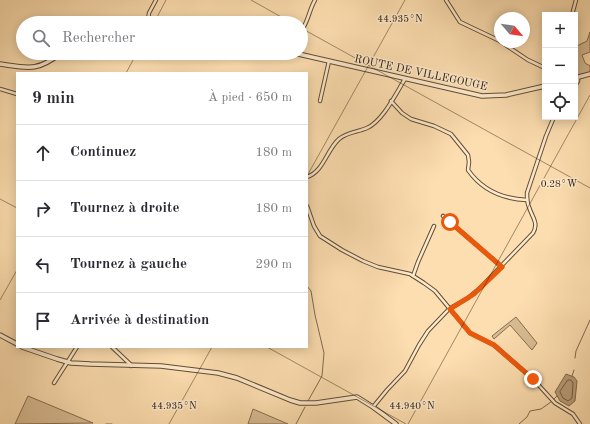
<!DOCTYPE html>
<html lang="fr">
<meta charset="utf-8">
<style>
:root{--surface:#fff;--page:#f2f2f3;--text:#2b2b33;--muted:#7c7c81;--line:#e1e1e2}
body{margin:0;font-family:"Old Standard TT",serif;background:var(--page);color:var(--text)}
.controls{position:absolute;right:12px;top:12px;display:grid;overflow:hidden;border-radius:0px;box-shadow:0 2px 10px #0003}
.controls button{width:36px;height:36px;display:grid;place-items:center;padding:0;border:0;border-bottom:1px solid var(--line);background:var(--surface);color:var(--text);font:20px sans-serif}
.compass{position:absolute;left:494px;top:12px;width:36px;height:36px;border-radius:50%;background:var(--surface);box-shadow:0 2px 10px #0003;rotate:119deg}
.stop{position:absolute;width:12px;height:12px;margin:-9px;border:3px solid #ea580c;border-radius:50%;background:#fff}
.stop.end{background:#ea580c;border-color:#fff;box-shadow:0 1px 4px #0008}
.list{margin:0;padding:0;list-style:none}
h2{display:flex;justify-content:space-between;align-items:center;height:52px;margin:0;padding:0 16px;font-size:17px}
h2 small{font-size:13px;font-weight:400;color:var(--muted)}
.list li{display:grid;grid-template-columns:26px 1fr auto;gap:12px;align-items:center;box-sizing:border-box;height:56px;padding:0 16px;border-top:1px solid var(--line)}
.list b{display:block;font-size:15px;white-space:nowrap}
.list em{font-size:13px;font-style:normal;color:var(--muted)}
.icon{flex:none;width:22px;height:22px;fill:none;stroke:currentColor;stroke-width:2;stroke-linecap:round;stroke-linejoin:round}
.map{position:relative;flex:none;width:590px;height:424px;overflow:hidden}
.search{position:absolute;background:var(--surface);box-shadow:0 2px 10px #0003;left:16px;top:16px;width:292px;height:44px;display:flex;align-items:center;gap:10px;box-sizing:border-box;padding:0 14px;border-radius:22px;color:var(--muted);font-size:15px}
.panel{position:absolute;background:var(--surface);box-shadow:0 2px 10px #0003;left:16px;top:72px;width:292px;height:276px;border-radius:0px}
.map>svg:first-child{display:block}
.green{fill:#dabd94;stroke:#846e50}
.water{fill:#b79d79;stroke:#806a4e}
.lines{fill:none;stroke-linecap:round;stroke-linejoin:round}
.shore{stroke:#725e43;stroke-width:1}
.stream{stroke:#806a4e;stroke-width:1}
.minor-casing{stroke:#624e36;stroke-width:4.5}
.tertiary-casing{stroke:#624e36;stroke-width:5.5}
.minor{stroke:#feeacc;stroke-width:2.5}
.tertiary{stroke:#feeacc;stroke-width:3.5}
.route{stroke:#ea580c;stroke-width:5}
.ticks{fill:none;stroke:#2e1e0d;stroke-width:1;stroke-opacity:0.45}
.labels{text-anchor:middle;stroke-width:3;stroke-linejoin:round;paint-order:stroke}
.street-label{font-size:11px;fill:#2e1e0d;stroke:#feeacc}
.ticks-label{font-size:10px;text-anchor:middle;fill:#2e1e0d;stroke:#feeacc;stroke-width:3;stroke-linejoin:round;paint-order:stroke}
</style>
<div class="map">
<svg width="590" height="424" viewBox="0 0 590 424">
<rect width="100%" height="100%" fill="#fddeb0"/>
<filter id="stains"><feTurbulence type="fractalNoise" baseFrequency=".005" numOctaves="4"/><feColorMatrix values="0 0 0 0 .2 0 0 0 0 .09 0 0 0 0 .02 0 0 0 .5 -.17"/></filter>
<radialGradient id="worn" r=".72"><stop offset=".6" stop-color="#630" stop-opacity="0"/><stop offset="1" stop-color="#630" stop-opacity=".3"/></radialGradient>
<g class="green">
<polygon points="590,32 590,52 582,55 585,63 590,66 590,73 575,77 575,50 577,46 587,41"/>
<polygon points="516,317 537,343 532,350 510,325 494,339 492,336"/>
<polygon points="28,396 93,423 15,424"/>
<polygon points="253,409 288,424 248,424"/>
</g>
<polygon class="water" points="566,374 574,377 577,381 575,401 569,406 560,401 555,392"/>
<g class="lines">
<polygon class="shore" points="568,380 571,380 573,383 572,398 568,401 563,398 560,392"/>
<g class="stream">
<polyline points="307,286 311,291 315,315 324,353 322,376 308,401"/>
<polyline points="575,358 576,351 590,320"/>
<polyline points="572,376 574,370"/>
<polyline points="554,399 557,396"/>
<polyline points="106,424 112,424"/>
<polyline points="296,424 305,407"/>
<polyline points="519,424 527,417 530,411 541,409 551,402"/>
</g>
<g class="minor-casing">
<g id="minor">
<polyline points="446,0 460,22 500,41"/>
<polyline points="572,15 576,0"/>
<polyline points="148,20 149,13 156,0"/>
<path d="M301,31C308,23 309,10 315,0"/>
<polyline points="501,42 528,60 545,68"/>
<polyline points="575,86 578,81 578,77"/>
<polyline points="0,89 17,94"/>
<polyline points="320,101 329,61"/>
<path d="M391,101L402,113L411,119L434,126L451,134L468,155L469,162L468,170C482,190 503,199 527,200"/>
<path d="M307,177C324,171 326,151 339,139C347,132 358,132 367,128C383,121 396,93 405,79"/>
<polyline points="307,206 314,226 320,236 342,250 363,261 378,267 410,274 424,283 435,291 470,333 494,345 533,379 555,403 573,414 580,424"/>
<polyline points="443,216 502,267"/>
<polyline points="413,276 418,262 434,226"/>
<polyline points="112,347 130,364 131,366"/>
<polyline points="54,383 77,347"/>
<path d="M373,407L387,390L405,371L419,345L428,331L449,309L468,298L480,288L533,233C539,223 532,217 529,207C527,203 527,198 527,193L546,136L554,117"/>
</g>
</g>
<g class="tertiary-casing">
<g id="tertiary">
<polyline points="114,23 142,20 164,23"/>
<polyline points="294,53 482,96 506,95 545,86"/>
<path d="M0,64C28,68 37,72 61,53"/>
<polyline points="575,78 590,74"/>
<polyline points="0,335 17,344"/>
<polyline points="22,347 57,359 71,363 90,364 161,366 218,373 237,378 290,400 300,403 316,403 357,397 373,407 396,424"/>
</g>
</g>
<use href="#minor" class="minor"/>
<use href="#tertiary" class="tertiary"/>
</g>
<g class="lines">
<polyline class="route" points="450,222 502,267 474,294 450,309 470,333 494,345 533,379"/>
</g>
<path class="ticks" d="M251,0L292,23M154,23L166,0M301,28L590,188M126,73L137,53M307,176L405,0M0,199L17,208M0,300L17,270M267,347L406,424M169,424L212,347M408,424L590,95"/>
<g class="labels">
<g class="street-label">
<text transform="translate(421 72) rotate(12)" y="4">ROUTE DE VILLEGOUGE</text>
</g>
</g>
<g class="ticks-label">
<text x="400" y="22">44.935°N</text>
<text x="559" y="187">0.28°W</text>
<text x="174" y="409">44.935°N</text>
<text x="412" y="409">44.940°N</text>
</g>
<rect width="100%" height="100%" filter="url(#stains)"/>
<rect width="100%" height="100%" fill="url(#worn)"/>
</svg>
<div class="controls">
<button>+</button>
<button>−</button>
<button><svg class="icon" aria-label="locate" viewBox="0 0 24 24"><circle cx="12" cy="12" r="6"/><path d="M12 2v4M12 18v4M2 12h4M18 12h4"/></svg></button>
</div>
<svg class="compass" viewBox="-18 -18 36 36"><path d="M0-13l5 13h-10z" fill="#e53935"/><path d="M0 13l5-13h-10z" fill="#7c7c81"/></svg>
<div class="stop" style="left:450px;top:222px"></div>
<div class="stop end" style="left:533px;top:379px"></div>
<div class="search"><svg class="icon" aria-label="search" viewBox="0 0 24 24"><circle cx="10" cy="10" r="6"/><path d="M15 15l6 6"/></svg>Rechercher</div>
<section class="panel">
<h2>9 min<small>À pied · 650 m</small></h2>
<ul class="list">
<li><svg class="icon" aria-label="ahead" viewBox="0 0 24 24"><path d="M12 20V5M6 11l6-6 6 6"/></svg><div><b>Continuez</b></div><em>180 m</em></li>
<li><svg class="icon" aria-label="right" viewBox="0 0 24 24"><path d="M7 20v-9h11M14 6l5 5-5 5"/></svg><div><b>Tournez à droite</b></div><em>180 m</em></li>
<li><svg class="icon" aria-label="left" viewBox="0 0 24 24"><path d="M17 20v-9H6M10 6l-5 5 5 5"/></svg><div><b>Tournez à gauche</b></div><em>290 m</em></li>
<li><svg class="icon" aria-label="arrive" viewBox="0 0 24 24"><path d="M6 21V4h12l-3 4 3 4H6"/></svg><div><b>Arrivée à destination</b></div></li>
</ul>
</section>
</div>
